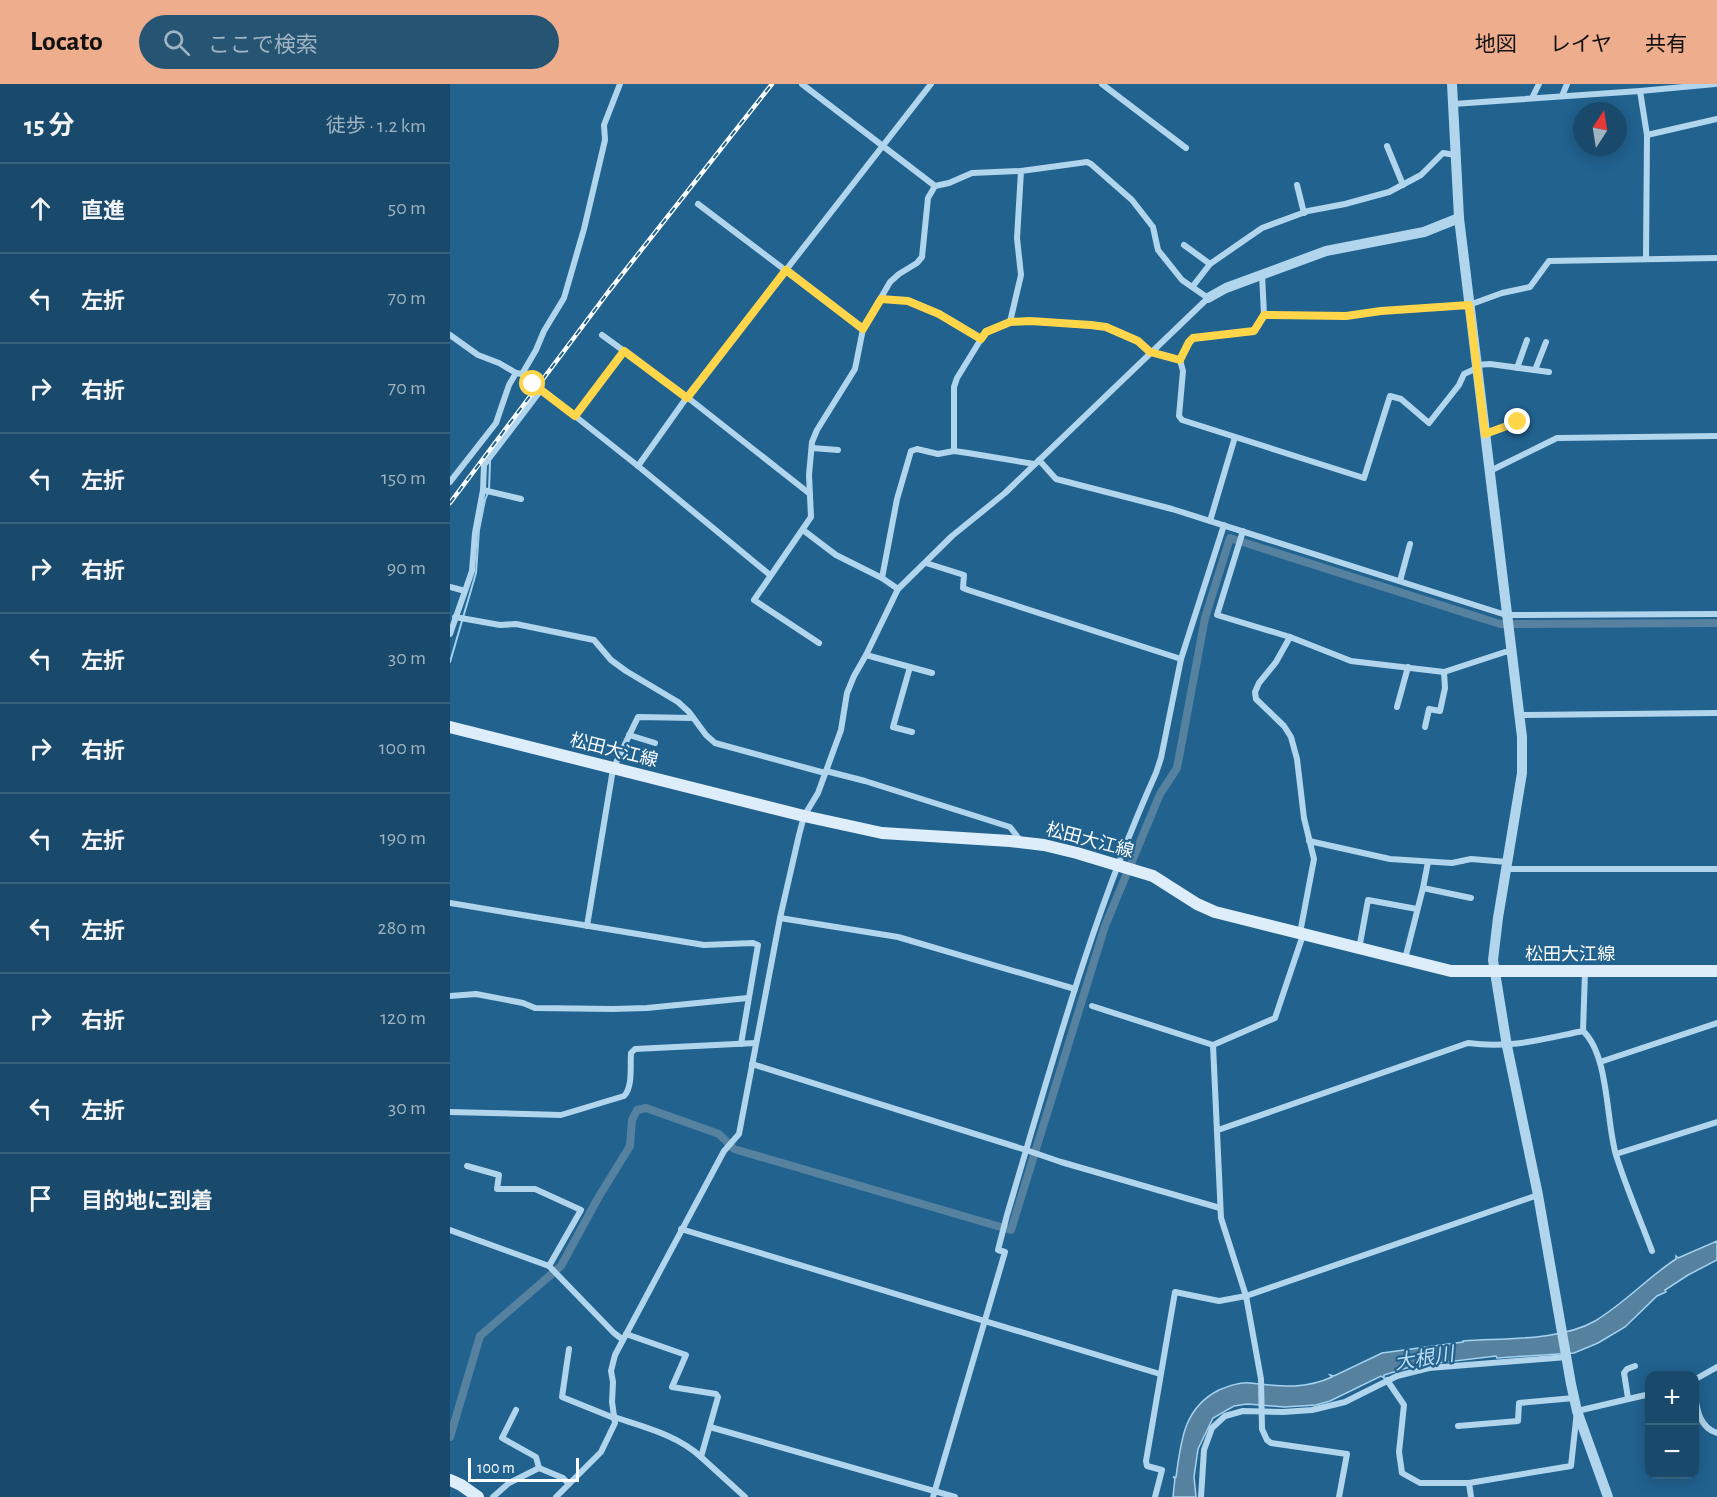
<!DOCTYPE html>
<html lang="ja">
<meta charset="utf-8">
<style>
:root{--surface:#194a6b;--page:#265473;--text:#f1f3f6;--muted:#9fb3c1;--line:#37627e;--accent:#eead8d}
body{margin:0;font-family:"Alegreya Sans","Noto Sans JP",sans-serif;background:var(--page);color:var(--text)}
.controls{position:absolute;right:18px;bottom:18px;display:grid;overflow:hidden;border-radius:12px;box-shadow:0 3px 15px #0003}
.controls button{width:54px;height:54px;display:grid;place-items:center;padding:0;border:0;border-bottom:2px solid var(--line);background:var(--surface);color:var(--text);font:30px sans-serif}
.compass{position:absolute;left:1123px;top:18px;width:54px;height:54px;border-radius:50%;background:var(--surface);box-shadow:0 3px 15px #0003;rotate:12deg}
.scale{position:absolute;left:18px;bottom:15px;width:111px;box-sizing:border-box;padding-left:6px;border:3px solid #fff;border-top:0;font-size:16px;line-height:21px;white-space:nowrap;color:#fff;-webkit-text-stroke:4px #21628f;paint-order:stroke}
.stop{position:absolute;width:18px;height:18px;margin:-14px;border:4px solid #ffd54a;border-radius:50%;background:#fff}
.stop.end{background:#ffd54a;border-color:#fff;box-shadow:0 2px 6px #0008}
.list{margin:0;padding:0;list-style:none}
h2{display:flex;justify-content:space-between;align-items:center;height:78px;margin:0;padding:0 24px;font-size:26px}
h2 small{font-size:20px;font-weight:400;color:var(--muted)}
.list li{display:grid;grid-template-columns:39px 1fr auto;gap:18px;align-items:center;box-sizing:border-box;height:90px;padding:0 24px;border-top:2px solid var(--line)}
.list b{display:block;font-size:22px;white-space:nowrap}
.list em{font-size:20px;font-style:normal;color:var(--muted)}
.icon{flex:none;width:33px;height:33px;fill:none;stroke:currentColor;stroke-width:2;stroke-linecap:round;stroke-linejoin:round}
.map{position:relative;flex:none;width:1267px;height:1413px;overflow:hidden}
header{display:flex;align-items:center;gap:36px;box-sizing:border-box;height:84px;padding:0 30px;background:var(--accent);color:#111}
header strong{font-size:28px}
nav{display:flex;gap:33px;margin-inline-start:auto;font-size:21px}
.search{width:420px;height:54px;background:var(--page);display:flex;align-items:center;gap:15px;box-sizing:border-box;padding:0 21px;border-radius:33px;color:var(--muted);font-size:22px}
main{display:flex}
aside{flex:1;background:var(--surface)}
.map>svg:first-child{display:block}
.water{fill:#5682a0;stroke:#a5d2ee;stroke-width:1.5}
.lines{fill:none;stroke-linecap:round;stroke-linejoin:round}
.stream{stroke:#a5d2ee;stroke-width:2}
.canal{stroke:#5682a0;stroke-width:8}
.minor{stroke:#b1d5ec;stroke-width:6}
.tertiary{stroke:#b1d5ec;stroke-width:10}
.secondary{stroke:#ddedf9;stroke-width:12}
.rail-casing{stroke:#fff;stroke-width:4.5}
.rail{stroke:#21628f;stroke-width:2;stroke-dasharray:7;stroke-linecap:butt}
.route{stroke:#ffd54a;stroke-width:8}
.labels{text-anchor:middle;stroke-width:4.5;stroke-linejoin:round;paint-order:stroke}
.street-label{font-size:18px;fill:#fff;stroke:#21628f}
.water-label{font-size:20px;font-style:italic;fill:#bddef3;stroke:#21628f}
</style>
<header>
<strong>Locato</strong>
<div class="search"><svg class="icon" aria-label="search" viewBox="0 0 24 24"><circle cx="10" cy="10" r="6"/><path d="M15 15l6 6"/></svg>ここで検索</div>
<nav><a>地図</a><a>レイヤ</a><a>共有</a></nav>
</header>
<main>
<aside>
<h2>15 分<small>徒歩 · 1.2 km</small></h2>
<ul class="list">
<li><svg class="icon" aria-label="ahead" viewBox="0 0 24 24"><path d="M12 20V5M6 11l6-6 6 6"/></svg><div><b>直進</b></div><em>50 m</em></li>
<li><svg class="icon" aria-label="left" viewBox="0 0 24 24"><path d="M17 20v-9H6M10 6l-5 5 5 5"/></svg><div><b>左折</b></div><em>70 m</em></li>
<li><svg class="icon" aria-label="right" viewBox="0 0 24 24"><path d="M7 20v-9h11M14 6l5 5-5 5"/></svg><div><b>右折</b></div><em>70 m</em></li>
<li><svg class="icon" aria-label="left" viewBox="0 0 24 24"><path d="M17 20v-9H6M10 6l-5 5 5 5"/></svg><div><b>左折</b></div><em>150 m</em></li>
<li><svg class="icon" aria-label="right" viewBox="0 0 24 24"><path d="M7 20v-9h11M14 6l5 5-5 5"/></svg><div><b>右折</b></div><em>90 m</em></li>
<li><svg class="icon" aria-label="left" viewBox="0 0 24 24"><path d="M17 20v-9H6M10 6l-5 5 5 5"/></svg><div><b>左折</b></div><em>30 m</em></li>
<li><svg class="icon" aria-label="right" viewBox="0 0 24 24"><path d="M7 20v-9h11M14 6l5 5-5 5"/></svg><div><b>右折</b></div><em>100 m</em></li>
<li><svg class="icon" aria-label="left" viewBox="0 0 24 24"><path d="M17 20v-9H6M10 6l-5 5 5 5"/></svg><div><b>左折</b></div><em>190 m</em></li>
<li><svg class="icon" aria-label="left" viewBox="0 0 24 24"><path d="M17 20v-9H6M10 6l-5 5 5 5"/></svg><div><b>左折</b></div><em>280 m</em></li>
<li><svg class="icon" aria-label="right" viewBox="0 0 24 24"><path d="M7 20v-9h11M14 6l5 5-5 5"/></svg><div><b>右折</b></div><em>120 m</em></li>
<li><svg class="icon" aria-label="left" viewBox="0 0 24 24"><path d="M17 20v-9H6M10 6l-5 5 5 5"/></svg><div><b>左折</b></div><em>30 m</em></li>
<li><svg class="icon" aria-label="arrive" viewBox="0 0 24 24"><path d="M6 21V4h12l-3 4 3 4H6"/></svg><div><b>目的地に到着</b></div></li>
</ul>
</aside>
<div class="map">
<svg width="1267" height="1413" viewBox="0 0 1267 1413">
<rect width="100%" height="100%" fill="#21628f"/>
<path class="water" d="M1267,1157V1176L1238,1191L1215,1206L1216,1208L1207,1212L1175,1243L1148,1259L1124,1269L1047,1274L1046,1272L963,1282L934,1291V1294L931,1292L880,1317L866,1321L834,1323L797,1320L784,1322L763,1334L748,1365L744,1393L746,1413H723L725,1394L723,1393H726C731,1358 733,1324 769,1306C779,1302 789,1298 800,1299C829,1302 854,1306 882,1293L880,1291L884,1292L932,1269L1013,1258V1257C1054,1254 1110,1257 1145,1237C1175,1219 1197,1194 1226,1175V1172L1228,1174Z"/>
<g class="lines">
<polyline class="stream" points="0,578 26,489 29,446 35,416 39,406 40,378"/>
<polyline class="canal" points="0,1353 30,1252 111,1182 148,1114 180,1062 182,1036 187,1026 196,1024 269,1050 284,1065 561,1146 655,842 710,710 727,684 755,534 780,454 1050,540 1267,539"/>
<g class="minor">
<polyline points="652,0 736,64"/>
<polyline points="1190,7 1197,51 1196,174"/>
<polyline points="1112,12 1117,0"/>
<polyline points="1082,14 1089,0"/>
<polyline points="1003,20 1190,7 1265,0"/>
<polyline points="1197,51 1267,35"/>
<polyline points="937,62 953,101"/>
<polyline points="847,101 854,129"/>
<polyline points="248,120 413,245"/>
<polyline points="734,161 760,180"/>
<polyline points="812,190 814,231 896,232 931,227 1019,221 1052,209 1080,203 1099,177 1267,174"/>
<polyline points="743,202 760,180 812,144 858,127 895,120 939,108 971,91 993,69 1005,71"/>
<polyline points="431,215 458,217 489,230 531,255"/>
<polyline points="814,231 804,247 743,254 739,258 730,276 733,287 729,332 732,336 914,394 940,312 951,315 979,339 1009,301 1014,290 1027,284"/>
<polyline points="560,238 571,191 567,154 571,87"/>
<polyline points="0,251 28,271 49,279 66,289 72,290 188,382 320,491"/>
<polyline points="152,251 237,313 360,410"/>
<polyline points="1027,281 1040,280 1099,288"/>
<polyline points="1067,284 1077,256"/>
<polyline points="1085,286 1096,258"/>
<polyline points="72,290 86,266 94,247 114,214 134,145 155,56 154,41 170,0"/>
<polyline points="125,332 174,267"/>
<polyline points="1035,350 1068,338"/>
<polyline points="362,364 388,366"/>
<polyline points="504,367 504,303 507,294 536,247 560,238 581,237 656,243 688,257 701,268 730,276"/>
<polyline points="589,376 606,395 722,425 1056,531 1267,530"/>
<polyline points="188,382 237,313 481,0"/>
<polyline points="1040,387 1107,354 1267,352"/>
<polyline points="0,398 46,339 59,301 66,289"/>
<polyline points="33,406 71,415"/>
<polyline points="760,437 785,353"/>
<polyline points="353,446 386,471 432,494 448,505"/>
<polyline points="793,447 767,531 840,553 901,577 994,588 1055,568 1061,568"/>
<polyline points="476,479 514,491 513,504 518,506 731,575"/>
<polyline points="432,494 447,415 461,367 467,365 488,370 504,367 518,369 584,380"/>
<polyline points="950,497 960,460"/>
<polyline points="0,503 15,507"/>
<polyline points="5,533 50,541 66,540 144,556 161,576 176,587 228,618 239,628 256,651 265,659 375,689"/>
<polyline points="0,550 22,487 25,449 33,406 34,381 91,306"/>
<polyline points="840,553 826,578 809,599 805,608 806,615 834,642 841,653 847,675 854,734 864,775 850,849"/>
<polyline points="369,559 304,516 361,433 359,391 362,358 367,346 405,285 413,245 440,198 449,190 467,179 472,173 478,114 485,102"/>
<polyline points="416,571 482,589"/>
<polyline points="460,583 443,643 462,648"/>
<polyline points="947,623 958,583"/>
<polyline points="1070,631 1267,629"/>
<polyline points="975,643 979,625 990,627 995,604 994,588"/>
<polyline points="179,651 205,659"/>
<polyline points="376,687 415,697 560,743 570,756"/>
<polyline points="859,757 940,775 1002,779 1021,775 1057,778"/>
<polyline points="1056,785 1267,785"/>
<polyline points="973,804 978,778"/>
<polyline points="0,819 254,861 303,859 308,861 291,960"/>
<polyline points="330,834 448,853 625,905"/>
<polyline points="137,842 163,685 188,633 243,634"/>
<polyline points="909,865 918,816 967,825"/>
<polyline points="955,875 973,804 1021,814"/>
<polyline points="0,912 26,910 73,919 85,924 163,925 197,924 298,914"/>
<polyline points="642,922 763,961 825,934 853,851"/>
<polyline points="1133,947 1135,888"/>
<polyline points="763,961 771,1134 796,1212 811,1295 812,1345 817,1356 821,1359 897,1370 889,1413"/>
<polyline points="1150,978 1267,939"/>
<polyline points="302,980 576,1066 611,1078 770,1124"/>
<path d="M0,1028L111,1031L174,1012C183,1003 180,982 181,969L185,965L306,959"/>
<path d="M768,1046L1018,959C1059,965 1093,955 1133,947C1159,971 1156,1037 1166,1071C1176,1103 1190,1135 1202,1167"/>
<polyline points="1166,1070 1267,1038"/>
<polyline points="17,1082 49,1091 47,1105 85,1105 131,1126 99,1182"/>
<polyline points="231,1145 710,1290"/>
<polyline points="0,1146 99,1182 164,1249 172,1255"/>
<polyline points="176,1250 236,1271 222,1303 266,1310 268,1313 251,1373 295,1413"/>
<polyline points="119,1265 112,1313 164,1334"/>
<polyline points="937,1296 954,1321 949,1368 952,1389 970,1399 1019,1399 1121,1382 1127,1327 1200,1310"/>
<polyline points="1244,1296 1267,1283"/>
<path d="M1244,1307C1247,1323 1248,1343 1267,1349"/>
<polyline points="1178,1314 1174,1289 1177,1285 1185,1282"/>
<polyline points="66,1326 52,1354 86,1373 89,1384"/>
<path d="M164,1333C194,1343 227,1351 251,1373"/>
<polyline points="1008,1342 1068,1337 1069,1319 1124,1314"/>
<polyline points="260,1343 505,1413"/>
<polyline points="1019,1399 1021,1413"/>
<polyline points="43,1413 59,1399 89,1384 113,1394 119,1400"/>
<polyline points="106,1413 151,1368 165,1339 162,1318 163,1298 161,1287 165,1271 274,1067 289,1050 330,834 349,751 354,732 368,709 391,646 397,609 404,592 416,571 448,505 502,452 555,409 758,214 732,196 708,166 703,143 682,116 641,80 637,78 571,87 522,89 499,99 485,102 352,0"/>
<path d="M483,1413L555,1168L548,1166L557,1131C601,983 642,831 706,689L711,674L731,575L774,441"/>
<polyline points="705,1413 712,1386 697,1382 696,1377 725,1208 769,1217 796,1212 1088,1111"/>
<polyline points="751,1413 754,1366 762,1344 775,1332 793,1327 833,1328 862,1326 895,1318 947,1292 979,1284 1117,1273"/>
</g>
<g class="tertiary">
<polyline points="1002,0 1009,134 1072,653 1072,689 1048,834 1043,876 1057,962 1088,1111 1121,1300 1127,1327 1158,1413"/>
<polyline points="758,214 776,204 876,167 974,148 1009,134"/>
</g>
<g class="secondary">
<polyline points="0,643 354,732 432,749 560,757 594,761 627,769 703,792 747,820 765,828 1001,887 1267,887"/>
<polyline points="0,1396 11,1401 28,1413"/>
</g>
<g class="rail-casing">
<polyline id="rail" points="0,419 159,207 322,0"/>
</g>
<use href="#rail" class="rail"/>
</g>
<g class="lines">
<polyline class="route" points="83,300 125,332 174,267 237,314 336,186 413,245 431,215 458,217 489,230 531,255 536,248 560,238 580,237 641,241 656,243 688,257 700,268 730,276 739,258 743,254 804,247 814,231 896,232 931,227 1019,221 1035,350 1068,338"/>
</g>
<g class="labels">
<g class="street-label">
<text transform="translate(164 666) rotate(14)" y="6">松田大江線</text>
<text transform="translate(640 756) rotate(15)" y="6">松田大江線</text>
<text x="1120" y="876">松田大江線</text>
</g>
<g class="water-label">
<text transform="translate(974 1274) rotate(-9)" y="7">大根川</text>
</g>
</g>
</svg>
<div class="controls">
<button>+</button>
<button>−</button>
</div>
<svg class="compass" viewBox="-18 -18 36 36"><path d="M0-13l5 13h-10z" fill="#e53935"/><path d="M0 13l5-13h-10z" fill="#9fb3c1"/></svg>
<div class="scale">100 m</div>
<div class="stop" style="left:83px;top:300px"></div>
<div class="stop end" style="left:1068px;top:338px"></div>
</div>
</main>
